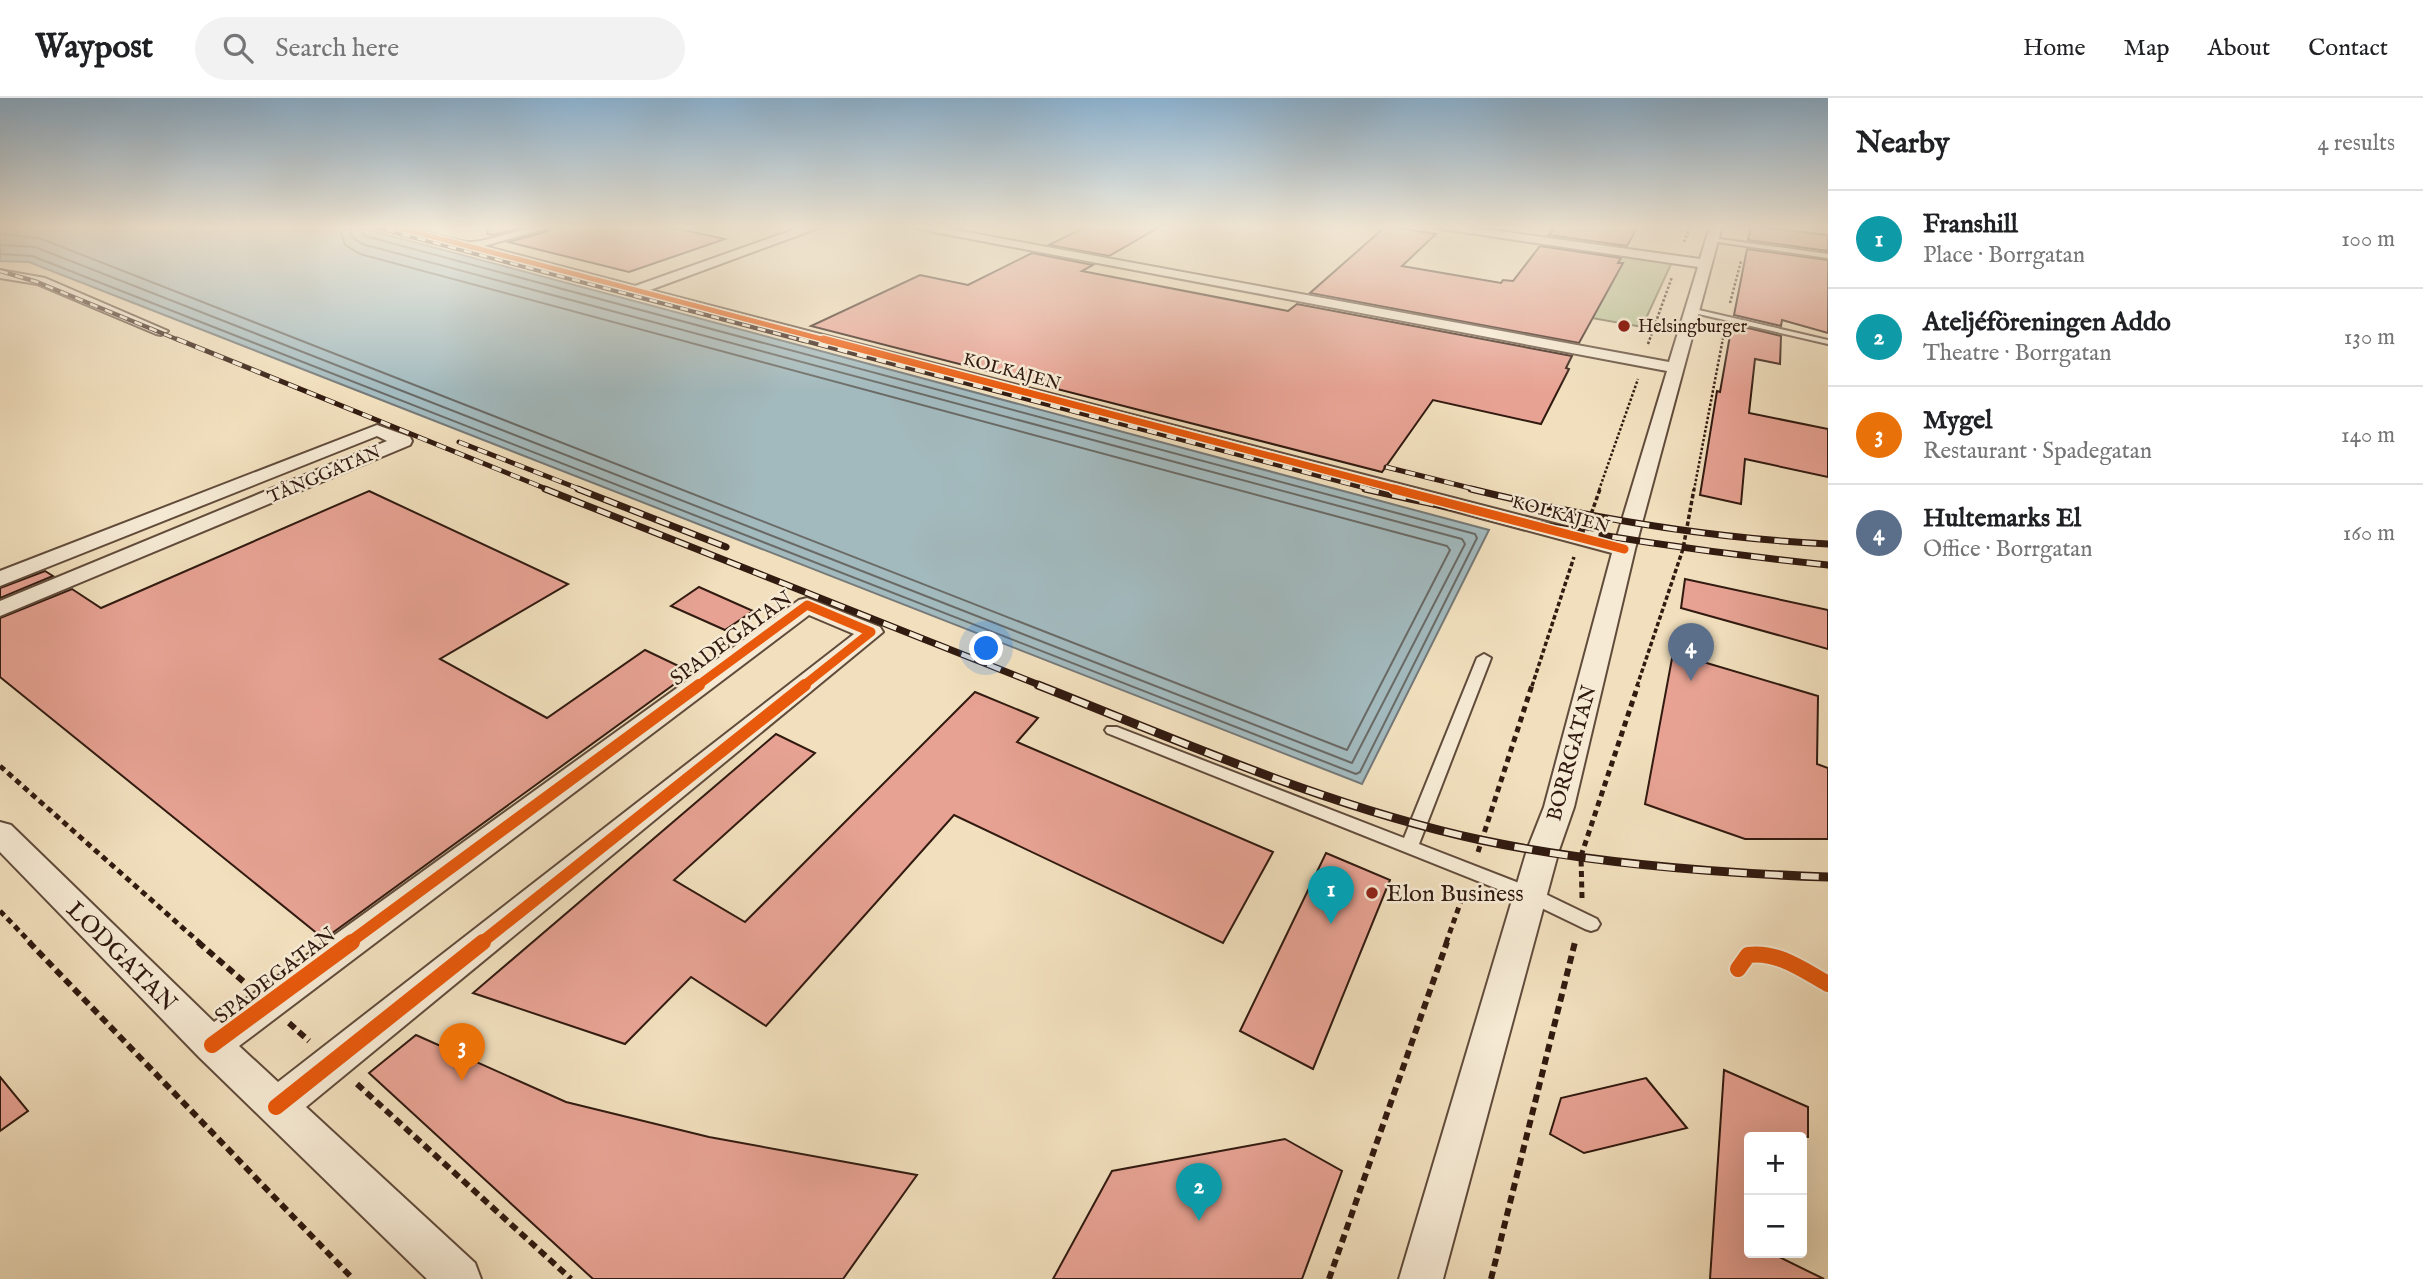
<!DOCTYPE html>
<meta charset="utf-8">
<style>
:root{--surface:#fff;--page:#f2f2f2;--text:#202124;--muted:#757577;--line:#e0e0e0;--accent:#7c3aed}
body{margin:0;font-family:"IM FELL English",serif;background:var(--page);color:var(--text)}
.controls{position:absolute;right:21px;bottom:21px;display:grid;overflow:hidden;border-radius:7px;box-shadow:0 7px 28px #0002}
.controls button{width:63px;height:63px;display:grid;place-items:center;padding:0;border:0;border-bottom:2px solid var(--line);background:var(--surface);color:var(--text);font:35px sans-serif}
.you{position:absolute;left:987px;top:551px;width:24px;height:24px;margin:-18px;border:5px solid #fff;border-radius:50%;background:#1a73e8;box-shadow:0 0 0 10px #1a73e833}
.badge{display:grid;place-items:center;width:46px;height:46px;border-radius:50%;background:var(--accent);color:#fff;font-size:23px;font-weight:700}
.pin{position:absolute;translate:-50% -58px;filter:drop-shadow(0 2px 4px #0008)}
.pin::after{content:'';position:absolute;top:37px;width:24px;height:21px;background:inherit;clip-path:polygon(0 0,100% 0,50% 100%)}
.list{margin:0;padding:0;list-style:none}
h2{display:flex;justify-content:space-between;align-items:center;height:91px;margin:0;padding:0 28px;font-size:30px}
h2 small{font-size:23px;font-weight:400;color:var(--muted)}
.list li{display:grid;grid-template-columns:46px 1fr auto;gap:21px;align-items:center;box-sizing:border-box;height:98px;padding:0 28px;border-top:2px solid var(--line)}
.list b{display:block;font-size:26px;white-space:nowrap}
.list p{margin:0;font-size:23px;white-space:nowrap;color:var(--muted)}
.list em{font-size:23px;font-style:normal;color:var(--muted)}
.icon{flex:none;width:38px;height:38px;fill:none;stroke:currentColor;stroke-width:2;stroke-linecap:round;stroke-linejoin:round}
.map{position:relative;flex:none;width:1828px;height:1181px;overflow:hidden}
header{display:flex;align-items:center;gap:42px;box-sizing:border-box;height:98px;padding:0 35px;background:var(--surface);border-bottom:2px solid var(--line)}
header strong{font-size:33px}
nav{display:flex;gap:38px;margin-inline-start:auto;font-size:24px}
.search{width:490px;height:63px;background:var(--page);display:flex;align-items:center;gap:18px;box-sizing:border-box;padding:0 24px;border-radius:38px;color:var(--muted);font-size:26px}
main{display:flex}
aside{flex:1;background:var(--surface)}
.map>svg:first-child{display:block}
.green{fill:#b6c294;stroke:#746e52;stroke-width:2}
.water{fill:#a2b9bd;stroke:#757978;stroke-width:2}
.lines{fill:none;stroke-linecap:round;stroke-linejoin:round}
.shore{stroke:#6a6a66;stroke-width:2}
.building{fill:#e7a293;stroke:#311a10;stroke-width:2}
.lane-casing{stroke:#614b3b;stroke-width:4}
.street-casing{stroke:#614b3b;stroke-width:4}
.path-far3{stroke:#311a10;stroke-width:2.5;stroke-dasharray:2.5 2;stroke-linecap:butt}
.path-far2{stroke:#311a10;stroke-width:3.5;stroke-dasharray:4.5 2.5;stroke-linecap:butt}
.path-far1{stroke:#311a10;stroke-width:5;stroke-dasharray:6 4.5;stroke-linecap:butt}
.path{stroke:#311a10;stroke-width:6;stroke-dasharray:8 5;stroke-linecap:butt}
.lane{fill:#f6ead4;fill-rule:evenodd}
.street{fill:#f6ead4;fill-rule:evenodd}
.rail-far3-casing{stroke:#311a10;stroke-width:4.5}
.rail-far2-casing{stroke:#311a10;stroke-width:5}
.rail-far1-casing{stroke:#311a10;stroke-width:7}
.rail-casing{stroke:#311a10;stroke-width:9}
.rail-far3{stroke:#f6ead4;stroke-width:2.5;stroke-dasharray:8;stroke-linecap:butt}
.rail-far2{stroke:#f6ead4;stroke-width:3.5;stroke-dasharray:10;stroke-linecap:butt}
.rail-far1{stroke:#f6ead4;stroke-width:4.5;stroke-dasharray:14;stroke-linecap:butt}
.rail{stroke:#f6ead4;stroke-width:6;stroke-dasharray:18;stroke-linecap:butt}
.cycleway-far4-casing{stroke:#f6ead4;stroke-width:8}
.cycleway-far3-casing{stroke:#f6ead4;stroke-width:10}
.cycleway-far2-casing{stroke:#f6ead4;stroke-width:12}
.cycleway-far1-casing{stroke:#f6ead4;stroke-width:17}
.cycleway-casing{stroke:#f6ead4;stroke-width:20}
.cycleway-far4{stroke:#e8590c;stroke-width:5}
.cycleway-far3{stroke:#e8590c;stroke-width:7}
.cycleway-far2{stroke:#e8590c;stroke-width:9}
.cycleway-far1{stroke:#e8590c;stroke-width:12}
.cycleway{stroke:#e8590c;stroke-width:16}
.poi-dot{fill:#8f2418;stroke:#f6ead4;stroke-width:2.5}
.labels{text-anchor:middle;stroke-width:5;stroke-linejoin:round;paint-order:stroke}
.far-poi-label{font-size:18px;fill:#311a10;stroke:#f6ead4;text-anchor:start}
.far-street-label{font-size:18px;fill:#311a10;stroke:#f6ead4}
.street-label{font-size:21px;fill:#311a10;stroke:#f6ead4}
.near-poi-label{font-size:24px;fill:#311a10;stroke:#f6ead4;text-anchor:start}
.near-street-label{font-size:24px;fill:#311a10;stroke:#f6ead4}
</style>
<header>
<strong>Waypost</strong>
<div class="search"><svg class="icon" aria-label="search" viewBox="0 0 24 24"><circle cx="10" cy="10" r="6"/><path d="M15 15l6 6"/></svg>Search here</div>
<nav><a>Home</a><a>Map</a><a>About</a><a>Contact</a></nav>
</header>
<main>
<div class="map">
<svg width="1828" height="1181" viewBox="0 0 1828 1181">
<rect width="100%" height="100%" fill="#f1dfbd"/>
<filter id="stains"><feTurbulence type="fractalNoise" baseFrequency=".00286" numOctaves="4"/><feColorMatrix values="0 0 0 0 .2 0 0 0 0 .09 0 0 0 0 .02 0 0 0 .5 -.17"/></filter>
<radialGradient id="worn" r=".72"><stop offset=".6" stop-color="#630" stop-opacity="0"/><stop offset="1" stop-color="#630" stop-opacity=".3"/></radialGradient>
<polygon class="green" points="1620,156 1672,164 1642,229 1581,218"/>
<polygon class="water" points="0,128 354,128 1489,432 1362,686 29,164 0,163"/>
<g class="lines">
<g class="shore">
<polyline points="0,136 39,140 1347,652 1450,452 1447,448 360,156 345,147 339,128"/>
<polyline points="0,147 35,149 1352,665 1465,446 1462,441 362,146 352,139 350,128"/>
<polyline points="0,156 32,158 1356,676 1360,674 1477,440 1475,436 365,138 358,128"/>
</g>
</g>
<g class="building">
<polygon points="488,128 531,128 493,137 487,136"/>
<polygon points="552,128 665,128 725,141 629,174 508,144 548,133"/>
<polygon points="1087,128 1161,128 1109,158 1049,147"/>
<polygon points="1386,128 1436,136 1402,168 1501,185 1503,182 1513,183 1540,148 1621,160 1618,165 1623,165 1579,245 1310,195"/>
<polygon points="1556,128 1638,128 1627,148 1549,137"/>
<polygon points="1751,128 1828,137 1828,153 1748,142"/>
<polygon points="1747,151 1828,162 1828,235 1782,222 1781,228 1734,217"/>
<polygon points="1032,155 1093,167 1082,173 1288,213 1297,206 1572,258 1566,270 1569,271 1541,326 1433,302 1382,374 811,228 920,177 968,187"/>
<polygon points="1732,226 1781,238 1780,266 1755,261 1749,315 1828,331 1828,379 1745,361 1741,406 1700,397 1717,293 1720,294"/>
<polygon points="369,393 568,486 440,561 547,620 645,552 691,574 324,841 0,579 0,520 72,491 101,510"/>
<polygon points="45,473 53,478 0,500 0,490"/>
<polygon points="1685,481 1828,512 1828,551 1681,510"/>
<polygon points="699,489 753,513 725,532 671,508"/>
<polygon points="1673,555 1818,598 1817,666 1828,670 1828,741 1745,741 1645,706"/>
<polygon points="975,594 1038,620 1017,644 1273,754 1223,845 954,717 766,928 691,879 625,946 473,895 776,636 815,655 674,782 745,824"/>
<polygon points="1326,755 1390,782 1313,971 1240,933"/>
<polygon points="416,937 566,1004 709,1039 917,1077 843,1181 593,1181 369,975"/>
<polygon points="1724,972 1808,1009 1808,1039 1749,1039 1749,1155 1771,1155 1824,1181 1710,1181"/>
<polygon points="0,979 28,1013 0,1033"/>
<polygon points="1646,980 1687,1030 1584,1055 1550,1036 1561,1000"/>
<polygon points="1285,1041 1342,1073 1302,1181 1053,1181 1112,1073"/>
</g>
<g class="lines">
<g class="lane-casing">
<g id="lane">
<polygon points="1712,140 1828,156 1828,160 1710,143"/>
<polygon points="1690,210 1828,242 1828,246 1690,214"/>
<polygon points="1484,556 1491,560 1419,746 1537,792 1597,821 1600,826 1597,831 1591,833 1585,831 1525,802 1107,635 1105,632 1107,629 1117,629 1404,740 1477,560"/>
</g>
</g>
<g class="street-casing">
<g id="street">
<path d="M386,128C414,126 440,141 467,144C485,146 523,128 549,128L547,130L484,148L635,188L804,128H820L818,130L650,192L1616,442L1667,273L918,131L912,128H934L1669,264L1698,169L1442,131L1436,128H1463L1700,161L1710,128H1722L1635,451L1574,709L1559,752L1443,1181H1399L1527,752L1544,709L1612,455Z"/>
<polygon points="0,172 45,180 168,233 161,237 156,236 37,186 0,180"/>
<polygon points="377,327 410,339 412,343 410,347 0,518 0,503 387,343 377,338 0,488 0,473"/>
<path d="M807,500L880,529L883,534L306,1009L475,1165L481,1181H427L199,959L0,754V724L11,727L214,924L799,502ZM809,517L854,536L278,984L239,948Z"/>
</g>
</g>
<g class="path-far3">
<polyline points="1684,144 1690,128"/>
<polyline points="1730,205 1741,163"/>
<polyline points="1648,246 1672,179"/>
<polyline points="1599,392 1638,281"/>
<polyline points="1694,392 1724,235"/>
</g>
<g class="path-far2">
<polyline points="1589,422 1600,391"/>
<polyline points="1532,588 1574,459"/>
<polyline points="1637,588 1683,451 1694,391"/>
</g>
<g class="path-far1">
<polyline points="0,668 200,845"/>
<polyline points="1478,754 1532,587"/>
<polyline points="1582,800 1581,758 1638,587"/>
<polyline points="0,813 31,845"/>
<polyline points="1446,845 1465,792"/>
</g>
<g class="path">
<polyline points="29,844 353,1181"/>
<polyline points="198,844 244,884"/>
<polyline points="289,925 309,943"/>
<polyline points="357,986 571,1181"/>
<polyline points="1329,1181 1447,844"/>
<polyline points="1491,1181 1575,844"/>
</g>
<use href="#lane" class="lane"/>
<use href="#street" class="street"/>
<g class="rail-far3-casing">
<g id="rail-far3">
<polyline points="371,128 805,243"/>
<polyline points="0,173 37,184 181,243"/>
</g>
</g>
<g class="rail-far2-casing">
<g id="rail-far2">
<polyline points="177,241 549,392"/>
<polyline points="799,241 1373,392"/>
<polyline points="459,344 582,392"/>
<polyline points="1386,369 1478,392"/>
</g>
</g>
<g class="rail-far1-casing">
<g id="rail-far1">
<polyline points="545,391 1042,588"/>
<polyline points="578,391 726,449"/>
<path d="M1365,391C1518,426 1672,451 1828,467"/>
<path d="M1471,391C1589,420 1707,440 1828,446"/>
</g>
</g>
<g class="rail-casing">
<path id="rail" d="M1038,587C1183,644 1328,709 1481,742C1595,766 1713,775 1828,779"/>
</g>
<use href="#rail-far3" class="rail-far3"/>
<use href="#rail-far2" class="rail-far2"/>
<use href="#rail-far1" class="rail-far1"/>
<use href="#rail" class="rail"/>
<g class="cycleway-far4-casing">
<polyline id="cycleway-far4" points="392,128 829,243"/>
</g>
<g class="cycleway-far3-casing">
<polyline id="cycleway-far3" points="823,241 1400,392"/>
</g>
<g class="cycleway-far2-casing">
<g id="cycleway-far2">
<polyline points="1394,391 1624,451"/>
<polyline points="697,588 807,507 871,534 803,588"/>
</g>
</g>
<g class="cycleway-far1-casing">
<g id="cycleway-far1">
<polyline points="349,845 699,587"/>
<polyline points="481,845 805,587"/>
</g>
</g>
<g class="cycleway-casing">
<g id="cycleway">
<path d="M1738,871L1748,857C1778,853 1803,872 1828,886"/>
<polyline points="212,947 352,844"/>
<polyline points="276,1009 483,844"/>
</g>
</g>
<use href="#cycleway-far4" class="cycleway-far4"/>
<use href="#cycleway-far3" class="cycleway-far3"/>
<use href="#cycleway-far2" class="cycleway-far2"/>
<use href="#cycleway-far1" class="cycleway-far1"/>
<use href="#cycleway" class="cycleway"/>
</g>
<linearGradient id="sky" x2="0" y2="1"><stop stop-color="#8cb6d7"/><stop offset="0.44" stop-color="#f9f1e1"/><stop offset="1" stop-color="#f9f1e1" stop-opacity="0"/></linearGradient>
<rect width="1828" height="293" fill="url(#sky)"/>
<g class="poi-dot">
<circle cx="1624" cy="228" r="7"/>
<circle cx="1372" cy="795" r="7"/>
</g>
<g class="labels">
<g class="far-poi-label">
<text x="1638" y="234">Helsingburger</text>
</g>
<g class="far-street-label">
<text transform="translate(1012 273) rotate(15)" y="6">KOLKAJEN</text>
<text transform="translate(324 376) rotate(-23)" y="6">TÅNGGATAN</text>
<text transform="translate(1561 416) rotate(15)" y="6">KOLKAJEN</text>
</g>
<g class="street-label">
<text transform="translate(731 540) rotate(-36)" y="7">SPADEGATAN</text>
<text transform="translate(1571 655) rotate(-75)" y="7">BORRGATAN</text>
<text transform="translate(275 877) rotate(-37)" y="7">SPADEGATAN</text>
</g>
<g class="near-poi-label">
<text x="1386" y="803">Elon Business</text>
</g>
<g class="near-street-label">
<text transform="translate(122 858) rotate(45)" y="8">LODGATAN</text>
</g>
</g>
<rect width="100%" height="100%" filter="url(#stains)"/>
<rect width="100%" height="100%" fill="url(#worn)"/>
</svg>
<div class="controls">
<button>+</button>
<button>−</button>
</div>
<div class="you"></div>
<div class="pin badge" style="left:1331px;top:826px;background:#0f9aa8">1</div>
<div class="pin badge" style="left:1199px;top:1123px;background:#0f9aa8">2</div>
<div class="pin badge" style="left:462px;top:983px;background:#e8710a">3</div>
<div class="pin badge" style="left:1691px;top:583px;background:#5c6f8a">4</div>
</div>
<aside>
<h2>Nearby<small>4 results</small></h2>
<ul class="list">
<li><span class="badge" style="background:#0f9aa8">1</span><div><b>Franshill</b><p>Place · Borrgatan</p></div><em>100 m</em></li>
<li><span class="badge" style="background:#0f9aa8">2</span><div><b>Ateljéföreningen Addo</b><p>Theatre · Borrgatan</p></div><em>130 m</em></li>
<li><span class="badge" style="background:#e8710a">3</span><div><b>Mygel</b><p>Restaurant · Spadegatan</p></div><em>140 m</em></li>
<li><span class="badge" style="background:#5c6f8a">4</span><div><b>Hultemarks El</b><p>Office · Borrgatan</p></div><em>160 m</em></li>
</ul>
</aside>
</main>
